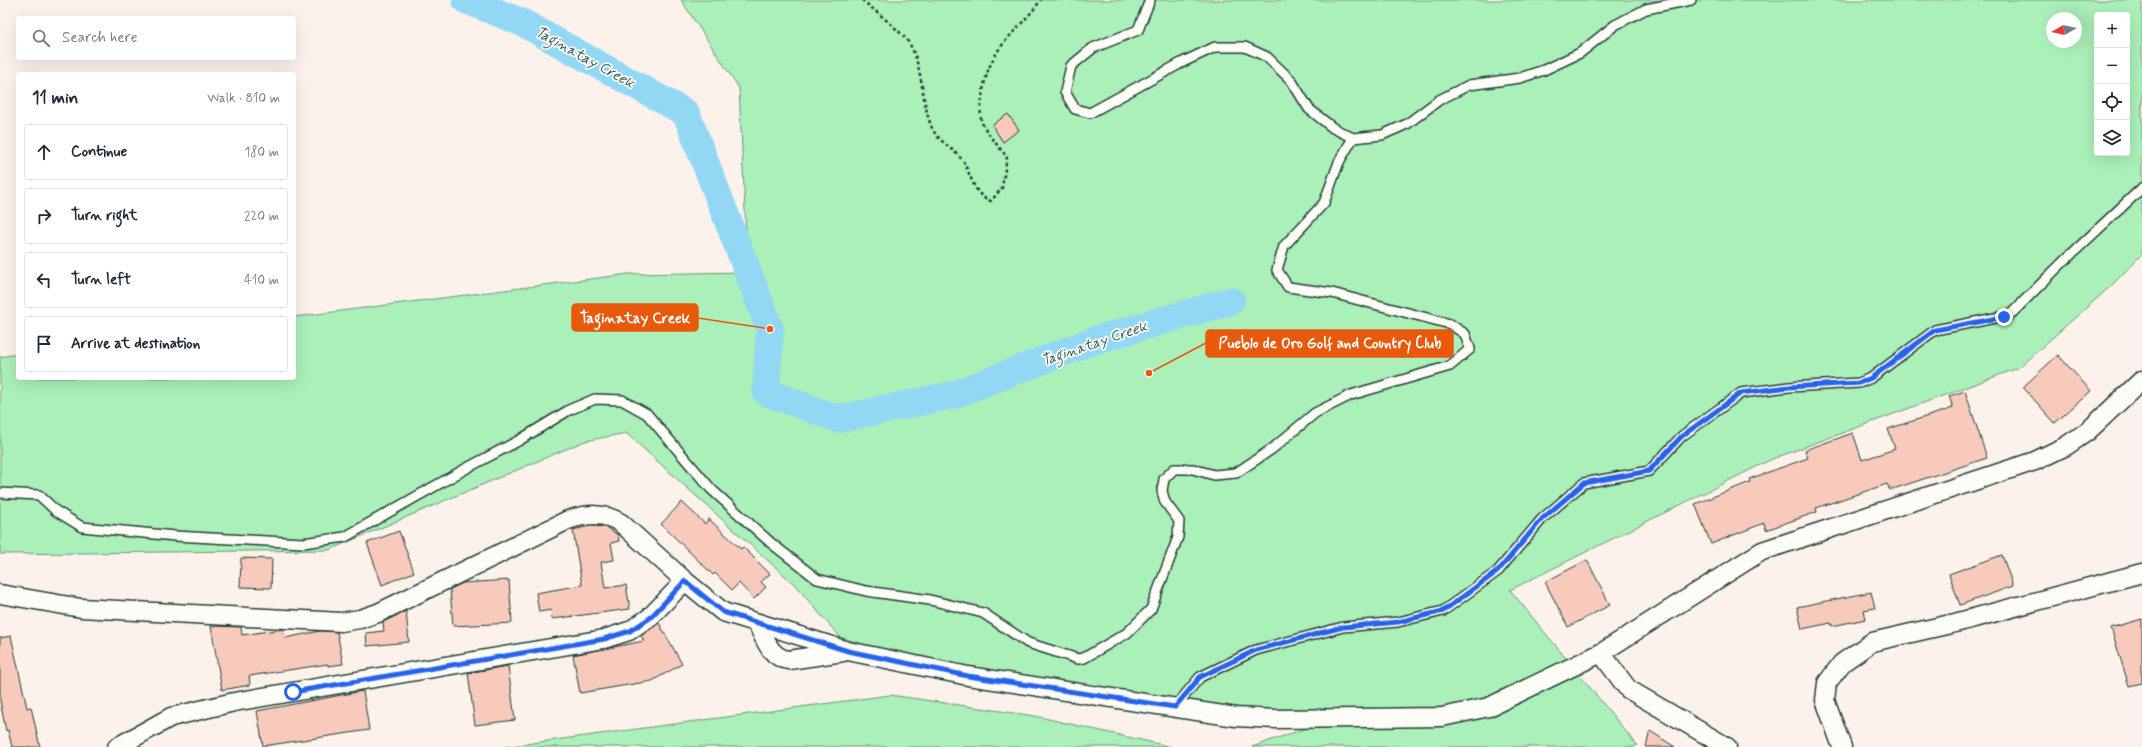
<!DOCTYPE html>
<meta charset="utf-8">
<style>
:root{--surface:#fff;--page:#f6f6f7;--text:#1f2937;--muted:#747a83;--line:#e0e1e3}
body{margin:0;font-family:Mynerve,sans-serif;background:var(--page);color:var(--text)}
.controls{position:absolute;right:12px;top:12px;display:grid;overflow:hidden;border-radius:4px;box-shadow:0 4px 16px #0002}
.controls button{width:36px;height:36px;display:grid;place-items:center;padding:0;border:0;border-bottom:1px solid var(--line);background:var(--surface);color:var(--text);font:20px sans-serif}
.compass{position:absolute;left:2046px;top:12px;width:36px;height:36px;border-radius:50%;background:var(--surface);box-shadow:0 4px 16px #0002;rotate:261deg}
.stop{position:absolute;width:12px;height:12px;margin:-9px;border:3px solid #2563eb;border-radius:50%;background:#fff}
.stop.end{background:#2563eb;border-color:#fff;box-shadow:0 1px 4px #0008}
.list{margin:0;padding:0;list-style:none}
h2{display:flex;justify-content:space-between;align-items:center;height:52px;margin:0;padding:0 16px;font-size:17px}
h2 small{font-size:13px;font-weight:400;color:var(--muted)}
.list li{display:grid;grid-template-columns:26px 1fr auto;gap:12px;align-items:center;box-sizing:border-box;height:56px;margin:0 8px 8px;padding:0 8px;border:1px solid var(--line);border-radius:4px}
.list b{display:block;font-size:15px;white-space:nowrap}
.list em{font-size:13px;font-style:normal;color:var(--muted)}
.icon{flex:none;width:22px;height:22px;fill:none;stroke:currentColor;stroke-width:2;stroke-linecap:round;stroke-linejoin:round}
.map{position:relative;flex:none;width:2142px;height:747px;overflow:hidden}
.search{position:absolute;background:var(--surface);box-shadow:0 4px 16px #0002;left:16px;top:16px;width:280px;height:44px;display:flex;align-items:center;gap:10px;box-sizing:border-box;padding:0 14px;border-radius:4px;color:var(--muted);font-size:15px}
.panel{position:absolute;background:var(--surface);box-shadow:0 4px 16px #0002;left:16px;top:72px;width:280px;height:308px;border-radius:4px}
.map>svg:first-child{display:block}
.green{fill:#abefb9;stroke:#659676;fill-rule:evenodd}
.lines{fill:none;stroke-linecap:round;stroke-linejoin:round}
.river{stroke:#92d8f4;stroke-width:28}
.building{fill:#f8cabc;stroke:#1f3d34}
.service-casing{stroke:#1f3d34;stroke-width:12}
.minor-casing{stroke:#1f3d34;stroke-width:21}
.path{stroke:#1f3d34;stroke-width:2.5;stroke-dasharray:3 3;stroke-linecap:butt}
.service{stroke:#fdfcf7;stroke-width:9}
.minor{stroke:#fdfcf7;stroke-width:18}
.route{stroke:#2563eb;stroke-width:5}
.labels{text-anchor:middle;stroke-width:3.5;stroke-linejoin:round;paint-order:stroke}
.water-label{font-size:15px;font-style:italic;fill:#365c5a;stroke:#fdfcf7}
.leader{fill:none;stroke:#e8590c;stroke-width:1.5}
.callout-dot{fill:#e8590c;stroke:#fdfcf7;stroke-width:1.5}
.callout{fill:#e8590c;stroke:#e8590c;stroke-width:1.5}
.callout-label{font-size:15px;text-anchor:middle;font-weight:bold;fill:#fff}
</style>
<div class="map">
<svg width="2142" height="747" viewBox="0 0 2142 747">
<rect width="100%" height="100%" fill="#fcf2eb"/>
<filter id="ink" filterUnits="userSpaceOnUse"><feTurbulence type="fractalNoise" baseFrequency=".025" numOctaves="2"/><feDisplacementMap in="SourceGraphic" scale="8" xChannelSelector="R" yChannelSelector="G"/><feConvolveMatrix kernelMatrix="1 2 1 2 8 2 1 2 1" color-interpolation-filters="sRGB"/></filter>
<g filter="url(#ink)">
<g class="green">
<path d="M681,0H2142V254L2111,286L2018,368L1772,459L1510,590L1637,745L1634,747H1252L1332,719L1151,701L893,654L840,637L794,584L626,433L585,441L329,550L0,554V357L18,354V378H294V317L629,274L748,272L739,88ZM2097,15H2127V153H2097ZM2052,18H2076V42H2052Z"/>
<polygon points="890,695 1035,716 1172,747 503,747"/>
</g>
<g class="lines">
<polyline class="river" points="466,0 523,23 686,113 770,329 766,392 838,419 953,395 1095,340 1231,301"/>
</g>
<g class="building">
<polygon points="1008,114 1019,130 1003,142 992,125"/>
<polygon points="2058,355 2091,391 2055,423 2023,387"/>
<polygon points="1965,391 1987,458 1890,490 1887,484 1816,508 1817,512 1766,530 1764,523 1711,544 1695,504 1750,482 1749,479 1808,458 1805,450 1853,433 1862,460 1895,449 1888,429 1953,408 1949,396"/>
<polygon points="682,502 705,524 709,519 741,549 743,547 770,574 761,582 766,587 754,599 739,583 732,590 715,573 713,575 661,524"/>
<polygon points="590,526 605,527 618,535 619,541 611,543 614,560 601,562 605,588 626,585 630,609 552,619 551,610 539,612 536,593 582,585 573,530"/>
<polygon points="399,531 414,572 382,585 367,543"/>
<polygon points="2002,555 2013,586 1960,605 1949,574"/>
<polygon points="241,558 272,559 271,588 240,587"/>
<polygon points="1587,560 1610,605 1568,627 1545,582"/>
<polygon points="509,580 512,623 453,626 450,589 463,583"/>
<polygon points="1871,592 1875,608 1864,610 1866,619 1832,626 1831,623 1802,629 1797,607"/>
<polygon points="406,611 409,642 367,646 366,633 384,631 383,622"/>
<polygon points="2142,619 2142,683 2129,686 2111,628"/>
<polygon points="659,623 682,664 652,681 580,693 573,655 644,641 641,636"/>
<polygon points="211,626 241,627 242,635 283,629 285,638 320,631 337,632 343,664 328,666 328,664 249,676 250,685 222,690"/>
<polygon points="11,636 27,708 31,707 40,747 12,747 8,730 6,731 0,701 0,638"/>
<polygon points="508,666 515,720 475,725 468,673"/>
<polygon points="363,691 369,730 263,746 257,711"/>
<polygon points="1650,731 1675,747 1646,747"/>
</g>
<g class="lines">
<g class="service-casing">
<g id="service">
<polyline points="1150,0 1138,30 1093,48 1071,66 1065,92 1075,109 1090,113 1183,62 1215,47 1245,47 1267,57 1291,80 1309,109 1333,128 1353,138 1382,135 1407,124 1439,100 1469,85 1520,78 1544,70 1580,53 1615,25 1646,9 1691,0"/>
<polyline points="0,493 39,495 56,511 82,527 175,536 303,543 345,537 467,468 518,441 569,410 595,399 622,400 647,414 711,489 771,543 817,579 866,591 930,600 983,613 1028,643 1078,659 1084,658 1127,633 1151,609 1178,537 1179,521 1165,502 1162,491 1164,479 1174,469 1193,469 1214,475 1236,473 1272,449 1315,413 1351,395 1450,366 1470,349 1465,334 1450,324 1332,293 1288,287 1277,270 1284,246 1324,203 1339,162 1353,138"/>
<polyline points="1175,707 1200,677 1256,650 1343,627 1398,622 1443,611 1498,571 1542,519 1584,483 1649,471 1682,436 1741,393 1789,387 1859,383 1871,378 1935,330 2010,315 2062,263 2142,188"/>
</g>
</g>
<g class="minor-casing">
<g id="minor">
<path d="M0,594L81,608L341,622L360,619L378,613L568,520C587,514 604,512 621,523L685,581L723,612L848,651L968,676L1236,717L1276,719L1442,717L1489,707L1601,653L1762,551L2035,461L2066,446L2088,431L2142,380"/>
<path d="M757,623C765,639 770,658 789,660L843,652"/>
<polyline points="1601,653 1628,689 1727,747"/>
<polyline points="117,747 171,717 234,702 604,639 629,631 649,618 685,581"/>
<polyline points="1842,747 1825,700 1827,683 1842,663 1872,642 1955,623 2142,573"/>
</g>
</g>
<path class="path" d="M862,0C874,10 901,31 909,43C923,65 921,102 932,128C939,143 956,149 964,163C972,177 974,196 991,201L1002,188L1007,157C999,147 989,136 983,125C979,117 981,107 982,98C988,46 1013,38 1041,0"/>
<use href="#service" class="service"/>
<use href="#minor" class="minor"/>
</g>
</g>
<g class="lines" filter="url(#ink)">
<polyline class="route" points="293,692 604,639 630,631 650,618 685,581 723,612 848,651 968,676 1175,707 1200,677 1256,650 1343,627 1398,622 1443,611 1498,571 1542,519 1584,483 1649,471 1682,436 1741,393 1789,387 1859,383 1871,378 1935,330 2004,317"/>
</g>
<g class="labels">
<g class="water-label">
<text transform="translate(585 57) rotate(29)" y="5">Taginatay Creek</text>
<text transform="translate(1094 343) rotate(-19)" y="5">Taginatay Creek</text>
</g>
</g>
<path class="leader" d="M770 329L698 318M1149 373L1206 343"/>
<g class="callout-dot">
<circle cx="770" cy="329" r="4"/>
<circle cx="1149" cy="373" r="4"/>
</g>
<g class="callout">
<rect x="572" y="304" width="126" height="27" rx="4"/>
<rect x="1206" y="330" width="247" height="27" rx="4"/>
</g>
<g class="callout-label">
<text x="635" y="323">Taginatay Creek</text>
<text x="1330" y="348">Pueblo de Oro Golf and Country Club</text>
</g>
</svg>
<div class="controls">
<button>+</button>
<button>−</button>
<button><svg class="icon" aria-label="locate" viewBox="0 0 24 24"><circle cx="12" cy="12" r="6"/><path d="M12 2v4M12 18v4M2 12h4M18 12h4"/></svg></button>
<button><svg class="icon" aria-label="layers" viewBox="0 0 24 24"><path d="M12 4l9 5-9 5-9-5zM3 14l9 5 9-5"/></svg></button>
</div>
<svg class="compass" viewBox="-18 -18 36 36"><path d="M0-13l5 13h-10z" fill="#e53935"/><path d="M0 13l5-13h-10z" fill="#747a83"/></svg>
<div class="stop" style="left:293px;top:692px"></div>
<div class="stop end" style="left:2004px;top:317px"></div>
<div class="search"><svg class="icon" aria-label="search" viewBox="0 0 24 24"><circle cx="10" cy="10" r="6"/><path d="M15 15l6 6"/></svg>Search here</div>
<section class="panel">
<h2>11 min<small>Walk · 810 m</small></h2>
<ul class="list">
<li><svg class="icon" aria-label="ahead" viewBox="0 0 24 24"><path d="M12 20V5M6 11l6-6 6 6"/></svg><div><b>Continue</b></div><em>180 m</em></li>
<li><svg class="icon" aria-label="right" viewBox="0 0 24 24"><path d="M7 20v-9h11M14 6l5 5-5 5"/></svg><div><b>Turn right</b></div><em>220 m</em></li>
<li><svg class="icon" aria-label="left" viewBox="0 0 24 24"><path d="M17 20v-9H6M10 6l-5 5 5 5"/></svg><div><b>Turn left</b></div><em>410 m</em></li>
<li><svg class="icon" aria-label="arrive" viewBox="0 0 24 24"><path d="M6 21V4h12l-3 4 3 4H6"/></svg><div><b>Arrive at destination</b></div></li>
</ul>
</section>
</div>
